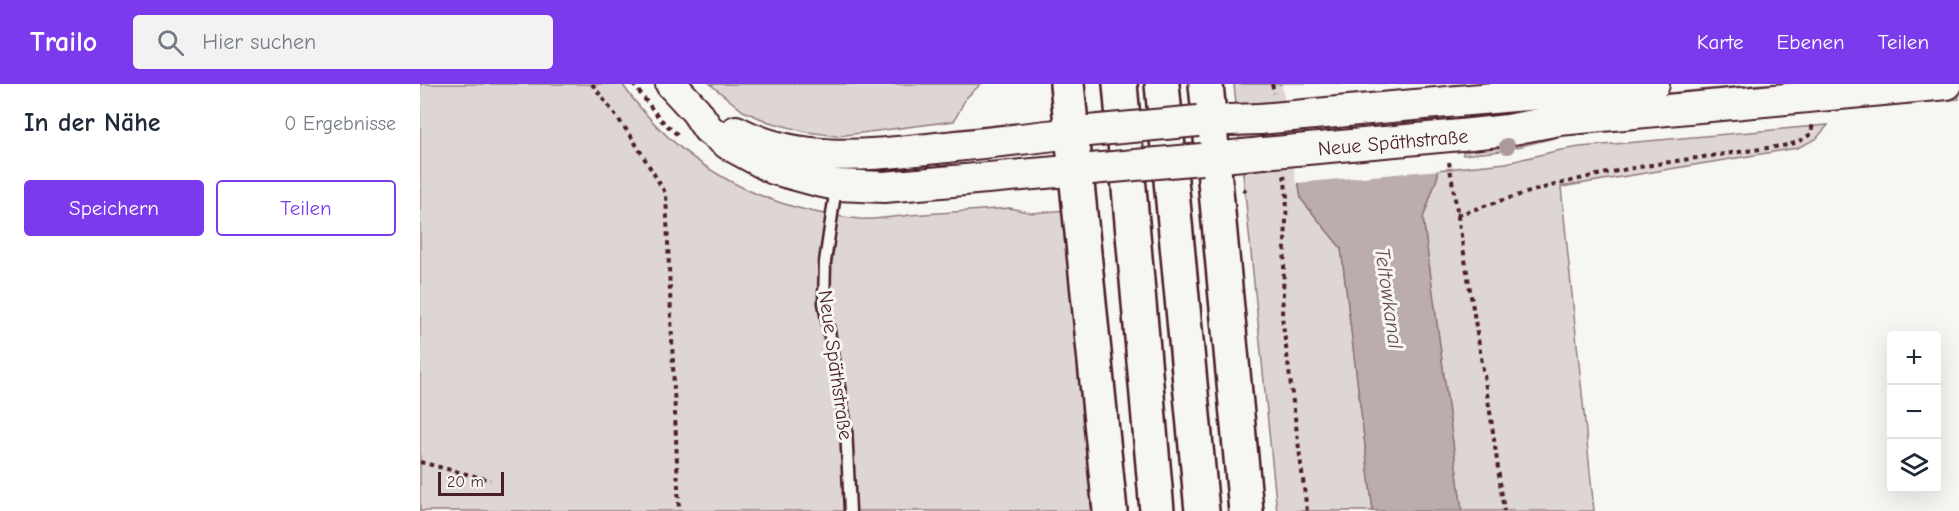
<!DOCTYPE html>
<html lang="de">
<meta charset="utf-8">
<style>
:root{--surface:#fff;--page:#f2f2f3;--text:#1f2937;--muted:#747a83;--line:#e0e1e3;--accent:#7c3aed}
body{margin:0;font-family:"Comic Neue",sans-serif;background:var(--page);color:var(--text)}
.controls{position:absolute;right:18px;bottom:18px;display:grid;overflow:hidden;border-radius:6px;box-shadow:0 6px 24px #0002}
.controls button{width:54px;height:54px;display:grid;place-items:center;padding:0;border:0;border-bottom:2px solid var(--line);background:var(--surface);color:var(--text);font:30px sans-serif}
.scale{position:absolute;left:18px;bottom:15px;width:66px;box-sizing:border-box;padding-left:6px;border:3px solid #4a1f2b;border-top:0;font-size:16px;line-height:21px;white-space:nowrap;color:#4a1f2b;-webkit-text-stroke:4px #f6f6f2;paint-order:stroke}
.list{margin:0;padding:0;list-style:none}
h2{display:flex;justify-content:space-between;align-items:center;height:78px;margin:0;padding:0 24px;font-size:26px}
h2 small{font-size:20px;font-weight:400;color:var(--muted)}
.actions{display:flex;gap:12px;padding:18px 24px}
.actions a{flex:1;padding:14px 0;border:2px solid var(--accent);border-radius:6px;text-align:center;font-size:21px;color:var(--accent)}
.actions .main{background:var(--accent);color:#fff}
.icon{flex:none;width:33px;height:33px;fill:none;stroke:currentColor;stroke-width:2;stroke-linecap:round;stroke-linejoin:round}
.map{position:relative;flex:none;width:1539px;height:427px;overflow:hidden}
header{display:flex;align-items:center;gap:36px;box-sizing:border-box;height:84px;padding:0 30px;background:var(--accent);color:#fff}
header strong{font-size:28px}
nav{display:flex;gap:33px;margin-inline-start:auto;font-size:21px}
.search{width:420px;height:54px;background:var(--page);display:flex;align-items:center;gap:15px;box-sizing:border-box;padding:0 21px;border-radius:6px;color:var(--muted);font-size:22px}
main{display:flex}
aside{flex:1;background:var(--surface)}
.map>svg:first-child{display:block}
.green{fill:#ddd6d5;stroke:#947a80;stroke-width:1.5}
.water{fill:#bbadae;stroke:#8e747a;stroke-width:1.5}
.pier{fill:#f6f6f2}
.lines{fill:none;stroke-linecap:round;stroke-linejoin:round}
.service-casing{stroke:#4a1f2b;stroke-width:15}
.secondary-casing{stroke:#4a1f2b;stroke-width:34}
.motorway-casing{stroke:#4a1f2b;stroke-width:38}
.path{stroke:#4a1f2b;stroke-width:4;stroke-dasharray:4.5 4.5;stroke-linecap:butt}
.service{stroke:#f6f6f2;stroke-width:10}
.secondary{stroke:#f6f6f2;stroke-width:30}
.motorway{stroke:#f6f6f2;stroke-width:33}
.secondary-bridge-casing{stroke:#4a1f2b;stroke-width:34;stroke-linecap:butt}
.secondary-bridge{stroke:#f6f6f2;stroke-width:30}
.tree{fill:#ac999c}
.labels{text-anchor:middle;stroke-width:6;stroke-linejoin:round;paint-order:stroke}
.street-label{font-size:20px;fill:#4a1f2b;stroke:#f6f6f2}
.water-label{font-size:21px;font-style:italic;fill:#6c4a52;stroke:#f6f6f2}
</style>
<header>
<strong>Trailo</strong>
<div class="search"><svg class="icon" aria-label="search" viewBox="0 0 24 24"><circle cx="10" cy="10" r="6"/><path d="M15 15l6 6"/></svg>Hier suchen</div>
<nav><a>Karte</a><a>Ebenen</a><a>Teilen</a></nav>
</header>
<main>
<aside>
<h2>In der Nähe<small>0 Ergebnisse</small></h2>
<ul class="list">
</ul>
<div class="actions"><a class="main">Speichern</a><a>Teilen</a></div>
</aside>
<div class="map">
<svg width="1539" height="427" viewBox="0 0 1539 427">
<rect width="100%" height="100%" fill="#f6f6f2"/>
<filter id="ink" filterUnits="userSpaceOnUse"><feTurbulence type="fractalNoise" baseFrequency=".0167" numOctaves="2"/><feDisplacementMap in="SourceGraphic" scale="12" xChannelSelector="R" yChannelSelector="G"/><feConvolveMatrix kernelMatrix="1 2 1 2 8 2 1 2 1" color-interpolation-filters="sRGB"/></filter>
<g filter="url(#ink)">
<g class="green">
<path d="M0,0H202C259,81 341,126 440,135C456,136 474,133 490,131C523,129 557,126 590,124L612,129L646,126L672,427H0Z"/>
<polygon points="290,0 561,0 546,14 534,37 418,52 387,48 349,38 323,27"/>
<polygon points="814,0 865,0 881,115 921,164 953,427 857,427"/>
<polygon points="1343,0 1420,0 1040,42 1039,32 1135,20"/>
<polygon points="1539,9 1539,15 1146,51 1081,67 1043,71 1042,62 1152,45"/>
<polygon points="1408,41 1396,55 1377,64 1141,103 1174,427 1042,427 1003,134 1018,91 1017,86 1086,79 1136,67 1160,63"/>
</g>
<polygon class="water" points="865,0 1005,0 1018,91 1003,134 1042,427 953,427 921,164 881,115"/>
<polygon class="pier" points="862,0 1008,0 1020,86 876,99"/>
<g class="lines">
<g class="service-casing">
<polyline id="service" points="416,103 405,178 404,219 426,343 430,427"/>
</g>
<g class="secondary-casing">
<g id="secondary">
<polyline points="251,0 276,27 288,45 308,60 354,85 398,97 417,101 464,103 671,85"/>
<polyline points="1038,17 1234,0"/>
<polyline points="778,37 840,35"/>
<path d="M316,47C381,82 457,70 527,63C574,58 621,53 668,47"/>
<polyline points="1041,51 1088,46 1139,36 1527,0"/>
<polyline points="782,75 843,69"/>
</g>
</g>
<g class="motorway-casing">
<g id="motorway">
<polyline points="647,0 690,427"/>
<polyline points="700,0 737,427"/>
<polyline points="742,0 782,427"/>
<polyline points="786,0 826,427"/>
</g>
</g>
<g class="path">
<polyline points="172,0 211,52 246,110 259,427"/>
<polyline points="213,0 240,35 260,53"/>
<polyline points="852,0 854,9"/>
<polyline points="1029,78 1071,334 1084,427"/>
<polyline points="864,91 867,113 862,232 887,427"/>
<polyline points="823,108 828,101"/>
<path d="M1037,131C1074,119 1109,107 1147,98C1219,80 1295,72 1368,61L1378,58L1391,50L1393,38"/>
<polyline points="0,378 70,396"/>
</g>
<use href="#service" class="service"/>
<use href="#secondary" class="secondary"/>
<use href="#motorway" class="motorway"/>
<g class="secondary-bridge-casing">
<g id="secondary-bridge">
<polyline points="840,35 1038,17"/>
<polyline points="668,47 778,37"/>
<polyline points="843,69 1041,51"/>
<polyline points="671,85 782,75"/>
</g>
</g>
<use href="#secondary-bridge" class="secondary-bridge"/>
</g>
<circle class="tree" cx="1087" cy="62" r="8"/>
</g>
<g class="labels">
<g class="street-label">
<text transform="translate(973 58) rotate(-5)" y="7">Neue Späthstraße</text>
<text transform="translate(416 281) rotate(82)" y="7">Neue Späthstraße</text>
</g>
<g class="water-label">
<text transform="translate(969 214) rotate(82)" y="7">Teltowkanal</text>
</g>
</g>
</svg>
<div class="controls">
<button>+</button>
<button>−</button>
<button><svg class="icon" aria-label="layers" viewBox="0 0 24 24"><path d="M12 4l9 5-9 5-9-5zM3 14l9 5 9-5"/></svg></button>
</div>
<div class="scale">20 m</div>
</div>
</main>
